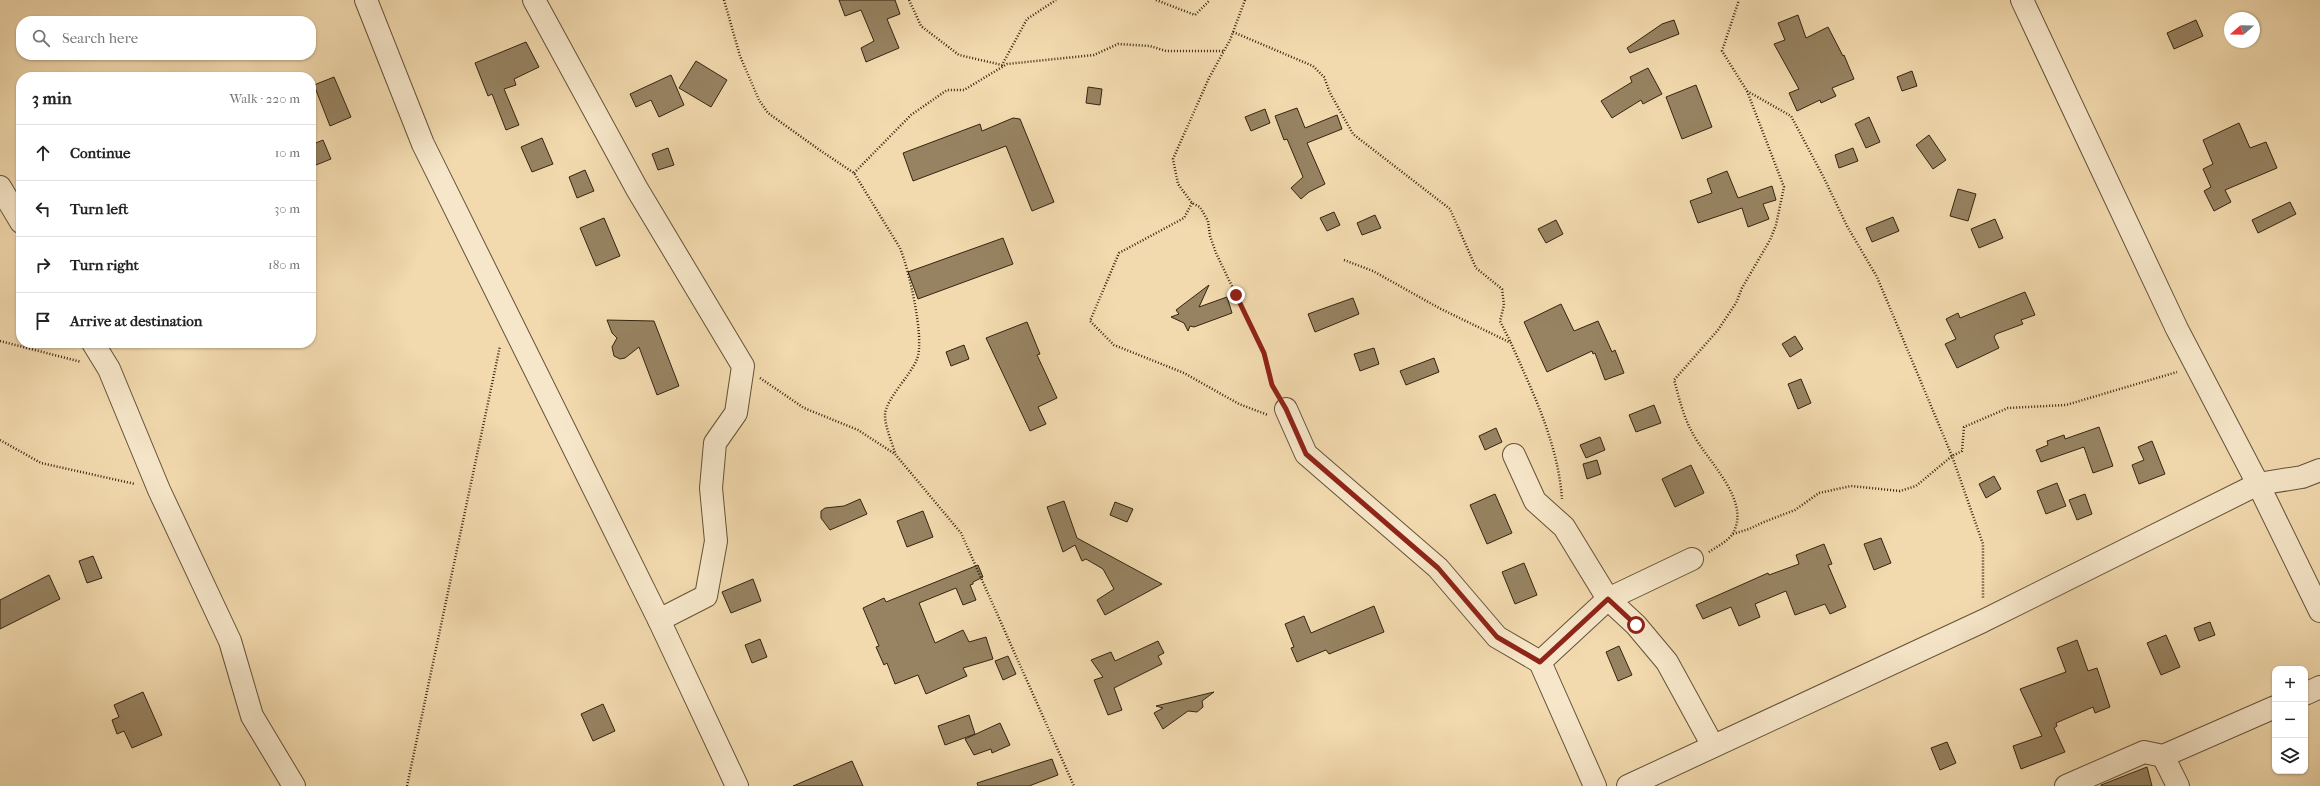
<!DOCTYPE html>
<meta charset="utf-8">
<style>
:root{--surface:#fff;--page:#f6f6f6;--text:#222;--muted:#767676;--line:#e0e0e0}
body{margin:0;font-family:"IM FELL French Canon",serif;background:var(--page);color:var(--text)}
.controls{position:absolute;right:12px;bottom:12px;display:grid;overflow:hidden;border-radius:8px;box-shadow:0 1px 3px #0004}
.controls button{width:36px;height:36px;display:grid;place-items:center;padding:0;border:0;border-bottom:1px solid var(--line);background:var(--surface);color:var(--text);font:20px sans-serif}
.compass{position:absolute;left:2224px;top:12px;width:36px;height:36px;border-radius:50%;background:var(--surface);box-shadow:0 1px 3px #0004;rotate:250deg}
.stop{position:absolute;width:12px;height:12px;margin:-9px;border:3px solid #8f2418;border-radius:50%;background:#fff}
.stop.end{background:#8f2418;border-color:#fff;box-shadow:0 1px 4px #0008}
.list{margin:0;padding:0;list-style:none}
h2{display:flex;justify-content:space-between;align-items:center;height:52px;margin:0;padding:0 16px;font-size:17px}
h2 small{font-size:13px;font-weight:400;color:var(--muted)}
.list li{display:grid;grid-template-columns:26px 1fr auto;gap:12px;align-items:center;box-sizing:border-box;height:56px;padding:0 16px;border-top:1px solid var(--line)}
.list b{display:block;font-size:15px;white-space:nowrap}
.list em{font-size:13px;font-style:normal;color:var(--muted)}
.icon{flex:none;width:22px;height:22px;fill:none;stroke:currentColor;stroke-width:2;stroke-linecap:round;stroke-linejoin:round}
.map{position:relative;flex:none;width:2320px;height:786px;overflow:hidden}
.search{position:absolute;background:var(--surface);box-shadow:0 1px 3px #0004;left:16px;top:16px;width:300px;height:44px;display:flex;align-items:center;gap:10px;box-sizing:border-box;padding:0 14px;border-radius:16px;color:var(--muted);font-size:15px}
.panel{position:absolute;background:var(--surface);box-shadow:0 1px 3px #0004;left:16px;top:72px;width:300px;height:276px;border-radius:16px}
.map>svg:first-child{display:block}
.building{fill:#978362;stroke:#342510}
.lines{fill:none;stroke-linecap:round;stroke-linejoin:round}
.minor-casing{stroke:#645238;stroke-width:24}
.path{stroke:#342510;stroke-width:2.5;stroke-dasharray:1 2;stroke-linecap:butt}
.minor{stroke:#f7e7ca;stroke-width:22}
.route{stroke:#8f2418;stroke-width:5}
</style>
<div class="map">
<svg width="2320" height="786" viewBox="0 0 2320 786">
<rect width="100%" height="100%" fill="#f2daae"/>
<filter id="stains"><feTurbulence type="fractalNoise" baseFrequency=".005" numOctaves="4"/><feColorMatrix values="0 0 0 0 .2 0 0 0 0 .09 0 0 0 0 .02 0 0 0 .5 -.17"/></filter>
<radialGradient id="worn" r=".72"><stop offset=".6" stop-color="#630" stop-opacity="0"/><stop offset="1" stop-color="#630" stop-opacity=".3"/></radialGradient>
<g class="building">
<polygon points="839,0 895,0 900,14 887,19 899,48 866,62 861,48 874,41 861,10 845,16"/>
<polygon points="1798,15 1806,38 1828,27 1843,56 1844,55 1854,79 1832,88 1836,96 1821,103 1820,100 1797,111 1789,93 1799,89 1774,44 1785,40 1778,23"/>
<polygon points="1674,20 1679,34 1630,53 1627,48 1662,24"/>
<polygon points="2196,20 2203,36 2174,49 2167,33"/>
<polygon points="526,42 539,67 514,79 516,85 504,89 519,125 506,130 492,94 488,96 475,63"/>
<polygon points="696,61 727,80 711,107 679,88"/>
<polygon points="1648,68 1662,94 1643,104 1641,100 1612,118 1601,101 1632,82 1630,77"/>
<polygon points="1912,71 1917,86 1902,91 1897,77"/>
<polygon points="671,75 684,105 659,117 651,100 636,107 630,94"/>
<polygon points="334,77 351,117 330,126 314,85"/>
<polygon points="1696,85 1712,127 1682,139 1666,97"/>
<polygon points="1088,87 1102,89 1100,105 1086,103"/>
<polygon points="1297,108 1305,128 1337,115 1342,129 1307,143 1325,184 1309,192 1301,199 1291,188 1303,177 1287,139 1284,140 1275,116"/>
<polygon points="1265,109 1270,123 1251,131 1245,117"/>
<polygon points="1869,117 1880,142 1866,148 1855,124"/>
<polygon points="1013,118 1020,119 1054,202 1032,211 1006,146 913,181 903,153 980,124 982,131"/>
<polygon points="2239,123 2250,148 2266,142 2277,168 2225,190 2231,202 2214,211 2204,191 2211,187 2203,169 2213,164 2203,140"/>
<polygon points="1929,135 1946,160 1933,169 1916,145"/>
<polygon points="542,138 553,164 532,172 521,147"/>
<polygon points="323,140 331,159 311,167 311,145"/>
<polygon points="668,148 674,165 658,170 652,154"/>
<polygon points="1853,148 1858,161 1839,168 1835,155"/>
<polygon points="585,170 594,191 577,198 569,177"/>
<polygon points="1727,171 1738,198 1772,186 1776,200 1763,204 1769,219 1748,227 1742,208 1698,223 1690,201 1712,193 1707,179"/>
<polygon points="1958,189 1976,194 1968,221 1950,216"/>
<polygon points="2290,202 2296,214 2258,233 2252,220"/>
<polygon points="1334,212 1340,225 1327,231 1320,218"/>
<polygon points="1375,215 1381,228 1362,235 1357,223"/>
<polygon points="1893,217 1899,231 1872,242 1866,228"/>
<polygon points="604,218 620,256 596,266 580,228"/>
<polygon points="1995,219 2003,238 1979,248 1971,229"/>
<polygon points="1556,220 1563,234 1546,243 1538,229"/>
<polygon points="1003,238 1013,264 918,299 908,272"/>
<polygon points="1209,285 1199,307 1227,297 1232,313 1194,327 1190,326 1188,331 1184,323 1171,317 1179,314 1176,310"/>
<polygon points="2025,292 2035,315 2021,320 2023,324 1996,334 1994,337 1999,348 1957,368 1945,344 1956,339 1946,319 1958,313 1960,318"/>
<polygon points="1353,298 1359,314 1315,332 1308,314"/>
<polygon points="1561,304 1574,331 1598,321 1612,352 1615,350 1624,373 1605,380 1595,353 1593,354 1592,351 1547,372 1524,322"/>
<polygon points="607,320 654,321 679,386 657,395 639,347 625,358 620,359 614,356 612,347 617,338 612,333"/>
<polygon points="1027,322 1040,354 1037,355 1057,398 1038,407 1046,424 1030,431 986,338"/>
<polygon points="1795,336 1803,349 1790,357 1782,344"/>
<polygon points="964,345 969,359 951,366 946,352"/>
<polygon points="1374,348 1379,364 1360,371 1354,354"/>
<polygon points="1434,358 1439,372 1406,385 1400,371"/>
<polygon points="1801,379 1811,403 1798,409 1788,384"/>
<polygon points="1654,405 1661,423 1636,432 1629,415"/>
<polygon points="2099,427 2113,466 2093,473 2084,447 2041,462 2036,450 2048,445 2047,441 2064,435 2065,439"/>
<polygon points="1496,428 1502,442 1485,450 1479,436"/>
<polygon points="1600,437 1605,450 1586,458 1580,445"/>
<polygon points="2152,441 2165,474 2139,484 2132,465 2144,460 2138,447"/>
<polygon points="1597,460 1601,474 1587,479 1583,464"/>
<polygon points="1691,465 1704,493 1675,507 1662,479"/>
<polygon points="1994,476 2001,489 1986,498 1979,484"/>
<polygon points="2057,483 2066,506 2046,514 2037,491"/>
<polygon points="1495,494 1512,533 1487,544 1470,505"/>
<polygon points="2085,494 2092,514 2077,520 2069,500"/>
<polygon points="860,499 867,514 830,530 821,518 821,511 825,508 844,506"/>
<polygon points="1064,501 1077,538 1162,584 1105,615 1097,600 1114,589 1103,569 1086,559 1082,561 1075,545 1063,552 1047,507"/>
<polygon points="1115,502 1133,509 1127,522 1110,515"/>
<polygon points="923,511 933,537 907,547 897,521"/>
<polygon points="1881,538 1891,563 1874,570 1864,544"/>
<polygon points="1824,544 1832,564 1828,565 1846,607 1830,614 1825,604 1795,615 1786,591 1755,604 1760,617 1739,626 1731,607 1703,619 1696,605 1768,573 1769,575 1799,564 1796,555"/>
<polygon points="93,556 102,578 87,583 79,561"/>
<polygon points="1524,563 1537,595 1515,604 1502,572"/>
<polygon points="978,565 983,577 973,582 973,584 970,585 976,600 963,605 956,588 919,603 935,643 963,630 969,642 986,637 993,659 963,668 967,676 926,694 918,675 895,684 887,663 884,665 876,647 879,646 863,608 884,598 886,602"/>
<polygon points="49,575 60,599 0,629 0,600"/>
<polygon points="753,579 761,601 731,613 722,592"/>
<polygon points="1374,606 1384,632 1329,654 1326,650 1297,662 1291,648 1294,647 1285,624 1304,616 1311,633"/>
<polygon points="2210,622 2215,635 2199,641 2194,628"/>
<polygon points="2166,635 2180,667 2161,675 2147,643"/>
<polygon points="760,639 767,657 752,663 745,645"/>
<polygon points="2077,640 2088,671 2097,668 2110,707 2095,713 2093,707 2056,723 2057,726 2054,728 2065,752 2021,769 2013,746 2042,736 2020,689 2066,672 2057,648"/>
<polygon points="1158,641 1164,653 1158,656 1162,664 1114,688 1122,710 1108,715 1094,680 1103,677 1091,660 1111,652 1115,661"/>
<polygon points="1619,646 1632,675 1618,681 1606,652"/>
<polygon points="1008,656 1016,674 1003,680 995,661"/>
<polygon points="143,692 162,735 132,748 124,731 117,734 112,720 119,717 114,705"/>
<polygon points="1214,692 1202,701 1203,707 1197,712 1188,711 1163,729 1154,713 1163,708 1156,706"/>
<polygon points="603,704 615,731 593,741 581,714"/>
<polygon points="969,715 975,734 945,745 938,726"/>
<polygon points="1000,723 1010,745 992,753 991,749 974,755 965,739"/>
<polygon points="1947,742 1956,763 1940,770 1931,748"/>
<polygon points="1052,759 1058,775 1029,786 978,786 977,783"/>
<polygon points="852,761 863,786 793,786"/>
<polygon points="2147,767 2152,786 2101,786 2101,785"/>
</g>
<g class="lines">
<g class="minor-casing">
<g id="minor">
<polyline points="366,0 423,144 659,620 737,786"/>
<polyline points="534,0 637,189 743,366 736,413 715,443 711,488 716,541 706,596 659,620"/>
<polyline points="2022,0 2177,329 2258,484 2320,611"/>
<polyline points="0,187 21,222"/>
<polyline points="93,343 109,369 159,490 230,641 252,716 294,786"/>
<polyline points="1286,409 1306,454 1438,568 1497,637 1540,662 1608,599 1692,559"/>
<polyline points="1514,455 1535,501 1564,527 1608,599 1636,625 1667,662 1713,746"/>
<polyline points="1540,662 1595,786"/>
<polyline points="2305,694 2320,687"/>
<polyline points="2163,756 2178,786"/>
<polyline points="1628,786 1983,621 2258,484 2302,477 2320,470"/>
<polyline points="2066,786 2144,752 2163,756 2275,707"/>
</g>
</g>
<g class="path">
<path d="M724,0L740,56L759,100L768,113L821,151L854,173L900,248C909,270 925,338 917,359C911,375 885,400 885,415C885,427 892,442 895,453"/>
<polyline points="909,0 921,26 959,55 1002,65 1027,19 1056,0"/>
<polyline points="1156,0 1195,15 1210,0"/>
<polyline points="1245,0 1230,40 1209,78 1173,159 1178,184 1192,203 1200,207 1208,221 1210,236 1216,253 1264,353 1272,385 1276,393"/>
<polyline points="1233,32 1313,66 1324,77 1330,93 1353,134 1450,209 1476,268 1502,289 1504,305 1500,321 1511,343"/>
<polyline points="1747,91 1791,116 1824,178 1847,226 1877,277 1952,456 1983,544 1983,599"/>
<polyline points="854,173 911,115 947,90 964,90 1007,64 1094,55 1118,44 1150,46 1166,51 1223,51"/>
<polyline points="1192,203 1184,218 1119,253 1090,321 1114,345 1184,373 1239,404 1268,415"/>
<path d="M1344,260L1373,271L1439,308L1511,343C1533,393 1558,443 1562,499"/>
<polyline points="0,341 81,362"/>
<polyline points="760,378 804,408 858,430 895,454 961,533 1074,786"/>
<polyline points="0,440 41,463 135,484"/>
<polyline points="1733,534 1749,529 1764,522 1795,510 1819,493 1851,486 1900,491 1916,486 1952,456 1962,451 1964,427 2008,408 2066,405 2177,372"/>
<path d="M1709,552C1716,547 1729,541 1733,533C1752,500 1705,459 1692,432C1683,416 1679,397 1674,380L1718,330L1736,303L1742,288L1770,240L1776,225L1784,187L1747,91L1722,51L1739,0"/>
<polyline points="407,786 500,346"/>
</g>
<use href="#minor" class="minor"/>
</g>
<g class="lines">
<polyline class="route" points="1236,295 1264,353 1272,385 1286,409 1306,454 1438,568 1497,637 1540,662 1608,599 1636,625"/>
</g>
<rect width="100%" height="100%" filter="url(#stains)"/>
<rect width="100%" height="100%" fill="url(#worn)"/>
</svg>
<div class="controls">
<button>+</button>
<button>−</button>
<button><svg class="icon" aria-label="layers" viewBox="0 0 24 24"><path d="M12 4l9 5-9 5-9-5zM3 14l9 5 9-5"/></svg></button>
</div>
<svg class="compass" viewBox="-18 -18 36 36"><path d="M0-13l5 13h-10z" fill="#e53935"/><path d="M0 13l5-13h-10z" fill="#767676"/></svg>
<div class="stop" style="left:1636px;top:625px"></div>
<div class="stop end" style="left:1236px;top:295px"></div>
<div class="search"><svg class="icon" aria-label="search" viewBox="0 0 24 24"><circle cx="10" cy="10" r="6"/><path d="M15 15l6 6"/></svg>Search here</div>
<section class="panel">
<h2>3 min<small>Walk · 220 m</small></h2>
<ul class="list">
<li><svg class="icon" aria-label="ahead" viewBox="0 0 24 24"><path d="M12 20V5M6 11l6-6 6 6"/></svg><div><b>Continue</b></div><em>10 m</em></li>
<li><svg class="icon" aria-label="left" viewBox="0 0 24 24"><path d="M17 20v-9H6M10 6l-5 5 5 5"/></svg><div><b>Turn left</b></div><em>30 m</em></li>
<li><svg class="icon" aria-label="right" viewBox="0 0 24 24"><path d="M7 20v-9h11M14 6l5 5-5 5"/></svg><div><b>Turn right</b></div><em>180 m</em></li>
<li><svg class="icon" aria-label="arrive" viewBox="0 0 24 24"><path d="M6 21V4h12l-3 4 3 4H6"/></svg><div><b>Arrive at destination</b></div></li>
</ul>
</section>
</div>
